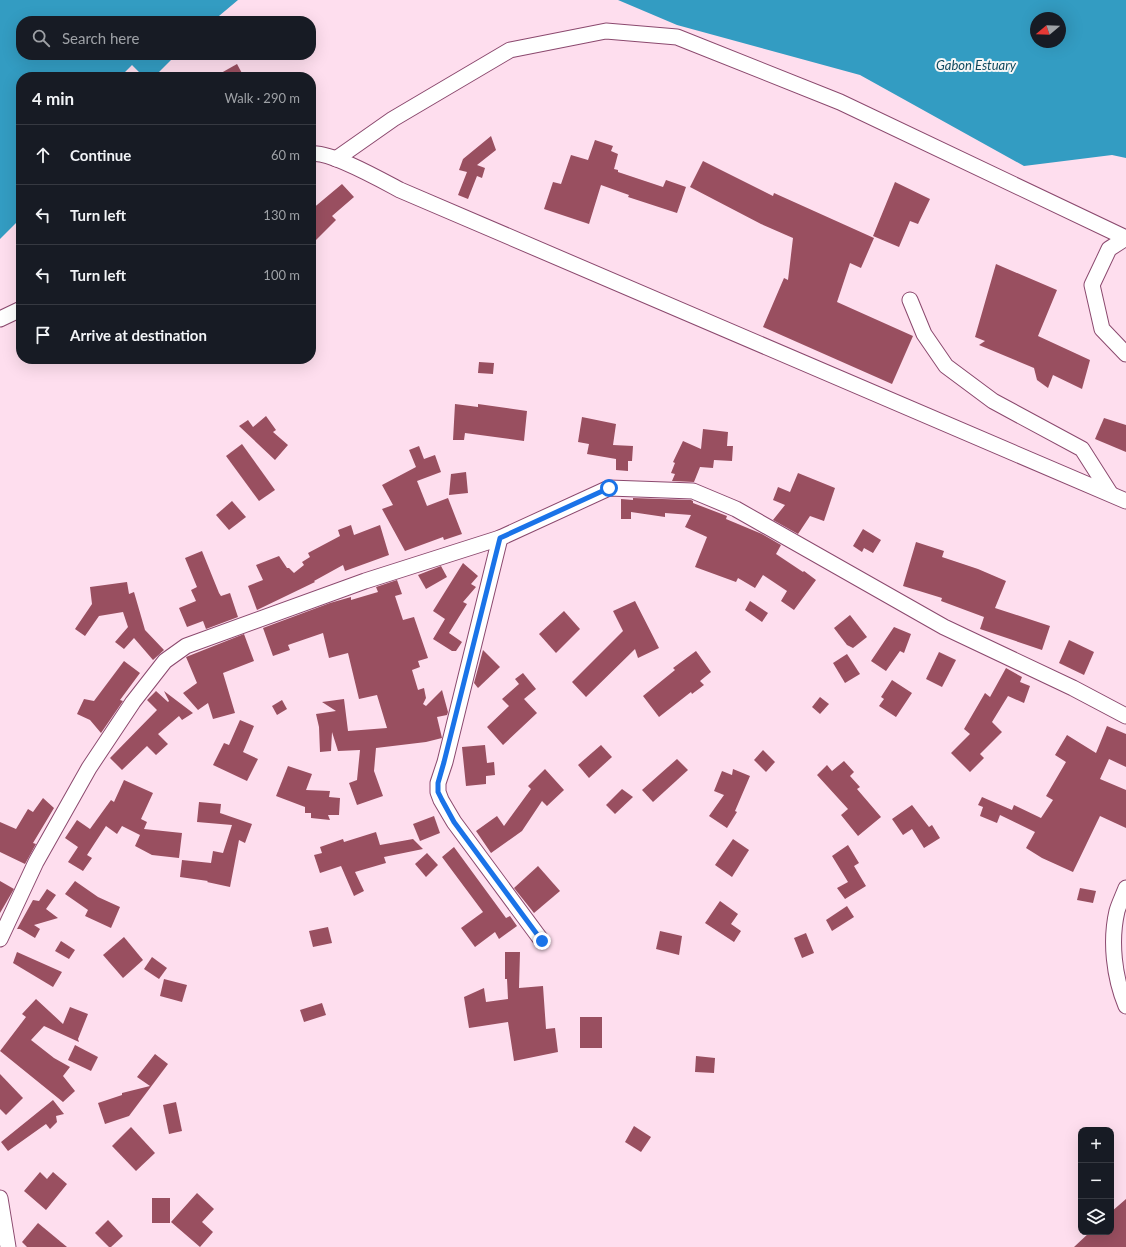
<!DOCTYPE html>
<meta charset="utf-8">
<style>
:root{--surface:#171b24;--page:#20242c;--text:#f1f3f6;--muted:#9ea1a6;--line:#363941}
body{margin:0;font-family:Lato,sans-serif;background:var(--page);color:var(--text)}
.controls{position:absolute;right:12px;bottom:12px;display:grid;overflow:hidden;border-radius:8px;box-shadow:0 4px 16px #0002}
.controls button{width:36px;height:36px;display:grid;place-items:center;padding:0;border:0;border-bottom:1px solid var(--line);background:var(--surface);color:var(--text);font:20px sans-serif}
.compass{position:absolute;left:1030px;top:12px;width:36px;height:36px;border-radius:50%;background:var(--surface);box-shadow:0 4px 16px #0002;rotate:251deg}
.stop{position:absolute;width:12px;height:12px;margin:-9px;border:3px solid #1a73e8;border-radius:50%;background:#fff}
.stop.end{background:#1a73e8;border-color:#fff;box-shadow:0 1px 4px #0008}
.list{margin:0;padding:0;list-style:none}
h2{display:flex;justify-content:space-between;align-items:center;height:52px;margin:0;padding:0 16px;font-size:17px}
h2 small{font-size:13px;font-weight:400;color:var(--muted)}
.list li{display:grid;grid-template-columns:26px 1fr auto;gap:12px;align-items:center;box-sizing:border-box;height:60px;padding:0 16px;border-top:1px solid var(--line)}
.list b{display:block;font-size:15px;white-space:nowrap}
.list em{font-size:13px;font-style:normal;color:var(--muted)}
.icon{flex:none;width:22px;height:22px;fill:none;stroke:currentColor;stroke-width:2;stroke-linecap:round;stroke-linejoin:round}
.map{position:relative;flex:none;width:1126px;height:1247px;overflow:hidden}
.search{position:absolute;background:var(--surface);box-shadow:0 4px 16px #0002;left:16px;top:16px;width:300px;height:44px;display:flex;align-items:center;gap:10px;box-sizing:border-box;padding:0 14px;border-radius:16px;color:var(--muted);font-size:15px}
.panel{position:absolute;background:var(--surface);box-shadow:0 4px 16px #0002;left:16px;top:72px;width:300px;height:292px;border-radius:16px}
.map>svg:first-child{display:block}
.water{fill:#339cc2;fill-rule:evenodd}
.building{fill:#994f60}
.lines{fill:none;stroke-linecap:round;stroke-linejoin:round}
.minor-casing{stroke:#8b496e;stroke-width:17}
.minor{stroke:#fff;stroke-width:15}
.route{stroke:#1a73e8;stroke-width:5}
.labels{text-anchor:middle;stroke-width:4;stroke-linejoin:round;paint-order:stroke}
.water-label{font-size:13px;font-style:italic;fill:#0f495e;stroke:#f6f6f6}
</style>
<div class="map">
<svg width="1126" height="1247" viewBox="0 0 1126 1247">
<rect width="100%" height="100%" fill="#fedeee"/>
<g class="water">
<polygon points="0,0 238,0 213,21 21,21 21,55 176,55 154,77 144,77 132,65 120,77 21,77 21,218 0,239"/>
<path d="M618,0H1126V158L1112,155L1024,166L860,75L677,25ZM1036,18H1060V42H1036Z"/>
</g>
<g class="building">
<polygon points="237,64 244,77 214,77"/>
<polygon points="491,136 496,150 477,165 485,168 482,178 477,176 468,199 458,195 467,172 459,170 463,159"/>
<polygon points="595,140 613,146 611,151 618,154 614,169 618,170 618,172 663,187 666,180 686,187 677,213 628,197 629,195 601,185 589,224 544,209 553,182 561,184 571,155 588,160"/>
<polygon points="703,161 773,196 774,193 874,238 861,268 850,263 837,302 913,336 892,384 763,327 784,278 788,280 793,238 761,224 690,187"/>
<polygon points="895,182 930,199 918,224 910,221 899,247 873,236"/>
<polygon points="342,184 354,197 332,216 336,220 311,245 311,210"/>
<polygon points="996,264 1057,290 1038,336 1090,360 1082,389 1053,375 1048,388 1037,380 1034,368 979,345 985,341 975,337"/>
<polygon points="479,362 494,363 493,374 478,373"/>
<polygon points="455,404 478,407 478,404 527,411 524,441 465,433 464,440 453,440"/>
<polygon points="266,416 276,430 273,432 288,445 275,460 239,426 248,420 253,427"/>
<polygon points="582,417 616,424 613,445 633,446 632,461 628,461 628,471 616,470 616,459 587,454 589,444 578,442"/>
<polygon points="1104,418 1126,425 1126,452 1095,439"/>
<polygon points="703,429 728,432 727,446 733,446 732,461 714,460 713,468 700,467 694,482 672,481 675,474 671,473 675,463 673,462 683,441 701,449"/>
<polygon points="242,444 275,490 259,501 226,456"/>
<polygon points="419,446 424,459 435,455 441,472 417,481 427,506 448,498 462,534 444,540 443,537 405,551 382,509 393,505 382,485 416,467 409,450"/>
<polygon points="466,472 468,493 449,495 451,474"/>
<polygon points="798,473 835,488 824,521 810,516 798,534 773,520 785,505 773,500 778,487 790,492"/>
<polygon points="633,498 691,500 693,501 693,503 727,516 726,519 762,534 781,545 776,554 803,572 804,571 816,580 794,610 781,601 787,591 763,575 755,588 738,578 736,582 695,567 707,537 685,527 691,515 665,513 665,517 631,512 631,519 621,519 621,499 633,500"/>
<polygon points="232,501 246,517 229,530 216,515"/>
<polygon points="351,525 354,535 380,525 389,555 345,571 343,565 314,581 315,582 257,610 248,586 263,580 256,565 279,556 287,568 289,568 294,573 304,565 302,562 310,557 308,553 340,536 338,530"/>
<polygon points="863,529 881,540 873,553 864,548 862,552 853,546"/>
<polygon points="916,542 944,551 942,557 978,569 1006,581 995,608 1050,626 1042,650 980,629 984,617 941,601 942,598 903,586"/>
<polygon points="202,551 219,593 221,596 230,593 238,617 206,629 203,621 187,627 179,608 196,601 191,590 197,587 185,558"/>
<polygon points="463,563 478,576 471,584 476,587 463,602 467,604 449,633 462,642 456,651 452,651 433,639 445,619 433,611"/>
<polygon points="441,566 447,577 426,589 418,575"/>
<polygon points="397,580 402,594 395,596 403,620 414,617 428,658 418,661 420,667 412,670 418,690 424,688 426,698 423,704 426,706 442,690 448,712 447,715 437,717 442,738 426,742 376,748 374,771 383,796 357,805 349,783 357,780 360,750 338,751 332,732 331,751 320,752 319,727 316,714 336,711 322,702 344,699 348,731 387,728 377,695 359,699 348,653 329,658 323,633 288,645 290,650 273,656 263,628 330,603 351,597 351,600 378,592 376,587"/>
<polygon points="127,582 129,594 134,592 145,630 164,650 153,660 134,638 124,649 115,642 128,627 123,612 99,616 85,636 75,629 92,604 90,587"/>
<polygon points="635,601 659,648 638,658 635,649 586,697 572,682 623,631 613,611"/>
<polygon points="750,601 768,613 762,622 745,610"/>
<polygon points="564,611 580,629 556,653 539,634"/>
<polygon points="850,615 867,637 853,648 847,645 834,628"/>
<polygon points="894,627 911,634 904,653 900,651 886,671 871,661"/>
<polygon points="244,634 254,661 223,673 235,713 213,719 208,703 198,710 183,693 197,683 186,657"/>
<polygon points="1069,640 1094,652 1084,675 1059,663"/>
<polygon points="483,650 500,667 478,688 474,683"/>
<polygon points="696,651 711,672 700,681 704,685 692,694 691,692 659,717 643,696 675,670 673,668"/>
<polygon points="939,652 956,660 942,687 926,679"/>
<polygon points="847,654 860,674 845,683 833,663"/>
<polygon points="124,661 140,673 120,700 123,701 101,733 90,720 77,714 84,699 94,701"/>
<polygon points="1006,668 1022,677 1020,682 1030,686 1024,703 1008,696 992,722 1002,732 980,754 984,758 970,772 951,753 970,734 964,729 985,693 990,697"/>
<polygon points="523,673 536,689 524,699 537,713 503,745 487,727 509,706 502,699 519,684 515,679"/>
<polygon points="892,680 912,693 896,717 879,706 884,699 881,697"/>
<polygon points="156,691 168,702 169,701 164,691 193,713 182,720 179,716 158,734 168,744 156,755 147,746 122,770 110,758 157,710 147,700"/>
<polygon points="820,697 829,704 820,714 812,707"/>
<polygon points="282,700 287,709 277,715 272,706"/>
<polygon points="240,720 254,726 243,752 258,759 247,781 213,765 224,743 229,745"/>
<polygon points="1107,726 1126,734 1126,767 1109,759 1100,779 1126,790 1126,828 1100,816 1073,872 1042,858 1026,848 1035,832 1000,815 997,823 980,816 983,807 978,805 982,797 1012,810 1014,805 1041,818 1053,800 1046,796 1066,762 1055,755 1067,735 1096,753"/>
<polygon points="485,745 487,763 494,762 495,775 486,776 486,784 466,786 462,747"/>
<polygon points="601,745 612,757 589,778 578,765"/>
<polygon points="763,750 775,762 766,772 754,760"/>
<polygon points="677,759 688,770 653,802 642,790"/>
<polygon points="844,761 854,772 850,776 860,787 857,789 881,817 858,836 841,815 848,809 817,775 827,765 832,771"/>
<polygon points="288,766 312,774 306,790 330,791 329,797 340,798 339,815 328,815 330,820 311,818 311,813 305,813 305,807 276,796"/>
<polygon points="545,769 564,790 547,806 542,801 522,831 491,853 476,831 497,816 504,826 531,789 528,786"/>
<polygon points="733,769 750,776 735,811 737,812 727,828 709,816 724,795 714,791 722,771 732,775"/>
<polygon points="124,780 153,793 141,819 147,822 144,829 182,833 179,858 152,855 135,846 140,835 122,826 117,834 106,826 87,855 92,858 83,871 68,862 78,847 65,838 77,820 90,829 111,800 114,802"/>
<polygon points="622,789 633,797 615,814 606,805"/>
<polygon points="43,798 54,808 33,843 36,844 25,864 0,852 0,822 16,829 28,809 33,812"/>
<polygon points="199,802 221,804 220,813 252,824 245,843 239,840 230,887 207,882 208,881 180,877 182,860 211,863 213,851 223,853 232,825 197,822"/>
<polygon points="912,805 929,827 932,825 940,838 924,848 912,829 903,835 892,819"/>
<polygon points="434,816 440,833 420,841 413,824"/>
<polygon points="376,832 380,845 413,839 423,849 384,857 386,863 355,872 364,891 354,896 341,866 320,873 314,855 322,853 320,847 343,839 344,842"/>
<polygon points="733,839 749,850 732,877 715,865"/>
<polygon points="848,845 859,863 854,866 866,886 845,899 837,888 848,882 832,856"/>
<polygon points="454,847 506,918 510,916 517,926 499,939 495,932 475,947 461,928 483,912 442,857"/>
<polygon points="427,853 438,865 426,877 415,864"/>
<polygon points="538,866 560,891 534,913 514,888"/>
<polygon points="0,881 14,889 0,913"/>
<polygon points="75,881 98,897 120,907 111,928 85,916 88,910 65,894"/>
<polygon points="1080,888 1096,891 1093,903 1077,900"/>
<polygon points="47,889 56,895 46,909 58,918 34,925 40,929 35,938 20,929 17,929 33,900 39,901"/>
<polygon points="720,901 738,914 731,924 741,931 734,942 705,923"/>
<polygon points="847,906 854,917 832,931 826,920"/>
<polygon points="328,927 332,943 313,947 309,931"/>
<polygon points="660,931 682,936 679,955 656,949"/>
<polygon points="806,933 814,953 802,958 794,938"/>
<polygon points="124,937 143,960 123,978 103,955"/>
<polygon points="61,941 75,950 69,959 55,951"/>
<polygon points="17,952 62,972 53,987 13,963"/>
<polygon points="505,952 520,952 519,988 543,986 546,1029 555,1028 558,1052 514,1061 508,1022 469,1028 464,997 484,988 486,1002 508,999 507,979 505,979"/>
<polygon points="152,957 167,968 159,979 144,969"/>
<polygon points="164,979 187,985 182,1002 160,996"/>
<polygon points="36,999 63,1024 70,1007 88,1014 78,1039 79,1042 44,1026 31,1040 54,1058 70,1067 63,1076 75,1091 63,1102 0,1051 26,1017 22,1014"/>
<polygon points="322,1003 326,1015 304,1022 300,1010"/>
<rect x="580" y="1017" width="22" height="31"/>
<polygon points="75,1045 98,1057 91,1071 68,1060"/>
<polygon points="155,1054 168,1064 129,1116 105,1124 98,1103 122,1095 122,1093 150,1086 137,1077"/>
<polygon points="696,1056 715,1058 714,1073 695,1072"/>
<polygon points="0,1074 23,1098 6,1115 0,1109"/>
<polygon points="53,1100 64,1114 56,1116 57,1122 50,1129 46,1124 8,1151 1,1142"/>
<polygon points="176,1102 182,1131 169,1134 163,1105"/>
<polygon points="634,1126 651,1137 641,1152 625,1142"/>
<polygon points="131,1127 155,1153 136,1171 112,1146"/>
<polygon points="40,1172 47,1179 53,1172 67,1184 46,1210 24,1191"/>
<polygon points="197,1193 214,1209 202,1222 213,1232 200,1247 171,1222"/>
<rect x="152" y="1198" width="18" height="25"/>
<polygon points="1126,1199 1126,1247 1074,1247 1090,1232 1111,1232 1111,1212"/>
<polygon points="108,1220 123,1236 111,1247 109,1247 95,1233"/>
<polygon points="38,1223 67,1247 27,1247 22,1242"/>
</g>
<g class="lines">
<g class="minor-casing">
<g id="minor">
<path d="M311,154C328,150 383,181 400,190L1126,501"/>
<polyline points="336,159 393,119 510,50 606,31 677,37 840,102 1126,238"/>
<polyline points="1126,238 1109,249 1092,285 1102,329 1126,354"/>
<polyline points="910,300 924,334 946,366 993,401 1082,449 1110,493"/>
<polyline points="0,319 21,309"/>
<polyline points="500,538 445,762 438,783 438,792 441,800 454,822 542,941"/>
<path d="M1126,888C1123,896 1119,904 1117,911C1110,941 1114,977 1126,1006"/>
<polyline points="0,939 36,862 89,768 133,702 165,661 186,646 365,581 500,538 609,488 693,491 736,509 944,627 1073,688 1126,716"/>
<polyline points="0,1198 8,1247"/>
</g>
</g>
<use href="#minor" class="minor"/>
</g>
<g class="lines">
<polyline class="route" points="542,941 454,822 442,800 438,792 438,783 444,762 500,538 609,488"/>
</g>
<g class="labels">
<g class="water-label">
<text x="976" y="70">Gabon Estuary</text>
</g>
</g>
</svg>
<div class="controls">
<button>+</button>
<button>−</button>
<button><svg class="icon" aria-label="layers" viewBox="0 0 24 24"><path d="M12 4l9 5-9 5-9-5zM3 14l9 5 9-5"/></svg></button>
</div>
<svg class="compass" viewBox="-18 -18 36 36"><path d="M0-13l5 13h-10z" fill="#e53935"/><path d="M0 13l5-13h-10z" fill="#9ea1a6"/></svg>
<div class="stop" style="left:609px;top:488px"></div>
<div class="stop end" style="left:542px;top:941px"></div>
<div class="search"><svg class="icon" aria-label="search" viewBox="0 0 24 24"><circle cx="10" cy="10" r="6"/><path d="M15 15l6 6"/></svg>Search here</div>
<section class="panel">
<h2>4 min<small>Walk · 290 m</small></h2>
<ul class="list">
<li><svg class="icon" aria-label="ahead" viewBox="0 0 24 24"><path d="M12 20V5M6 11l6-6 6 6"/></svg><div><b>Continue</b></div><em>60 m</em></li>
<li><svg class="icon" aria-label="left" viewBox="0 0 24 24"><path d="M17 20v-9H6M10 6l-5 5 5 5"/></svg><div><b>Turn left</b></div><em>130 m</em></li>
<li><svg class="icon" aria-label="left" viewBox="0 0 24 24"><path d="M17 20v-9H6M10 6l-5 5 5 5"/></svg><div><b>Turn left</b></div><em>100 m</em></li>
<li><svg class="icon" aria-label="arrive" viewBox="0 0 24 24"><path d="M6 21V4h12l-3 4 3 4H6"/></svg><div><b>Arrive at destination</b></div></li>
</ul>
</section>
</div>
